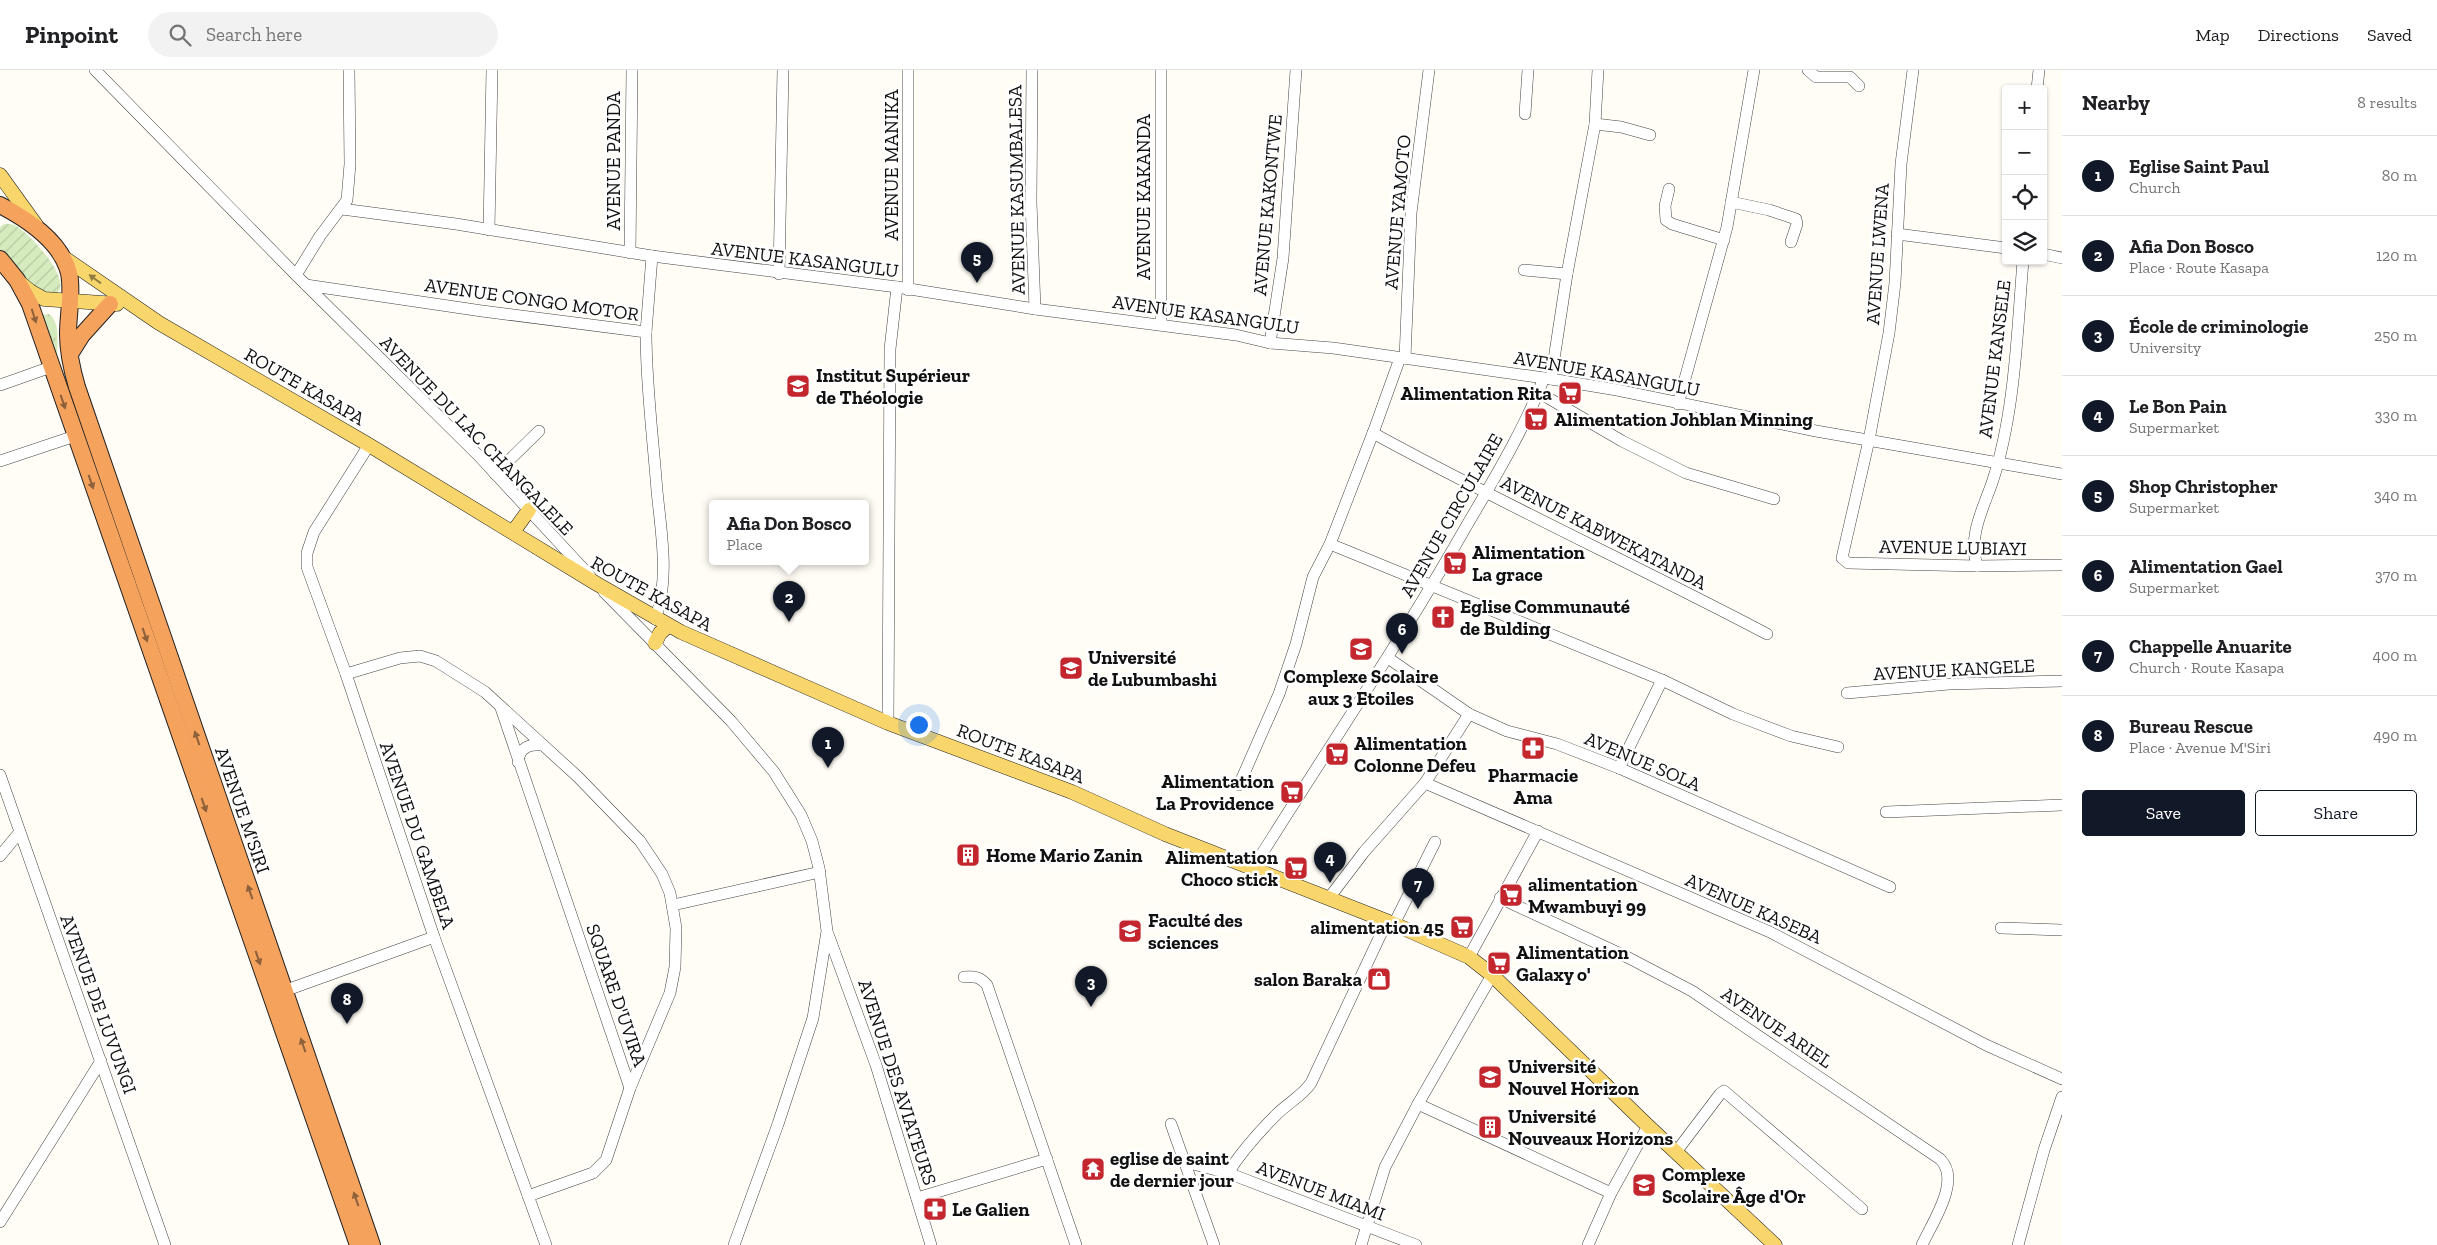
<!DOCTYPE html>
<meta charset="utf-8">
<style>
:root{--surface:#fff;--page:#f2f2f2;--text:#202124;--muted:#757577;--line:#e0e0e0;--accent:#111827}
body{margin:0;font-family:"Zilla Slab",serif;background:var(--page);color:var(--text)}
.controls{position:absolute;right:15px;top:15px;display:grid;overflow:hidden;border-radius:5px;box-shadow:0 1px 4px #0004}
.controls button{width:45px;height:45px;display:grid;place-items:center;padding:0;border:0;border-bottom:1px solid var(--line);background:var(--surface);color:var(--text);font:25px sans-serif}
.you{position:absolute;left:918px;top:654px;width:18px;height:18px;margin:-12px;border:4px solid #fff;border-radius:50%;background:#1a73e8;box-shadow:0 0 0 8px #1a73e833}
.badge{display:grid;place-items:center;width:32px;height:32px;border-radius:50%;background:var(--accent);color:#fff;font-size:16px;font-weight:700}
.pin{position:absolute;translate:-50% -41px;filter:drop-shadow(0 1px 2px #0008)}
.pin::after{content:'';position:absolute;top:26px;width:18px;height:15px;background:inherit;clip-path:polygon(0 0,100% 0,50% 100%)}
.popup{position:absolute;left:709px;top:430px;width:160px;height:65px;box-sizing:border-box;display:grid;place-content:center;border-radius:5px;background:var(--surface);filter:drop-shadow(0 1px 4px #0005);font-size:16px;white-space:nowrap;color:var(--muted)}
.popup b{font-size:19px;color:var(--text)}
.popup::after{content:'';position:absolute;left:50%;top:100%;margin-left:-10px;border:10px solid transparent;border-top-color:var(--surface)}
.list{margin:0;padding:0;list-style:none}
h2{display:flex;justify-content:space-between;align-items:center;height:65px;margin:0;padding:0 20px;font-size:21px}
h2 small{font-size:16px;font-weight:400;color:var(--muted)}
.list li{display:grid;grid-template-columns:32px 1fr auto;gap:15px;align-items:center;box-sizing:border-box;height:80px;padding:0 20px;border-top:1px solid var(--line)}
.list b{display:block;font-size:19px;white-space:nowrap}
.list p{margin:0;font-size:16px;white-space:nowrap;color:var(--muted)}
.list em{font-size:16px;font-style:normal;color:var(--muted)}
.actions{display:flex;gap:10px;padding:15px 20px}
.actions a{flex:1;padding:11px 0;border:1px solid var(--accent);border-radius:5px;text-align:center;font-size:18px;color:var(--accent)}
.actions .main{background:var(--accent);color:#fff}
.icon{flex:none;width:28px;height:28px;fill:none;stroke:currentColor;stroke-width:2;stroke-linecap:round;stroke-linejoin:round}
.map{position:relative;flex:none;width:2062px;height:1175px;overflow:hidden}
header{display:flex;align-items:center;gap:30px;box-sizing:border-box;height:70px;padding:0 25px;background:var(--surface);border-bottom:1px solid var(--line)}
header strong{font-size:24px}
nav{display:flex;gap:28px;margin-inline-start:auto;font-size:18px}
.search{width:350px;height:45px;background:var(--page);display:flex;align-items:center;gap:12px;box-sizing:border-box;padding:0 18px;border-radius:28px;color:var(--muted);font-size:19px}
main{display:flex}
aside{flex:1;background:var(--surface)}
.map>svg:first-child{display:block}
.grass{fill:url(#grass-tufts)}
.garden{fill:url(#garden-furrows)}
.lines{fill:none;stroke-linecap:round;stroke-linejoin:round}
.minor-casing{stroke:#444;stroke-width:12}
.major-casing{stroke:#222;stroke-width:15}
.highway-casing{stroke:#222;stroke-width:18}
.minor{stroke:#fff;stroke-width:11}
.major{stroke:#f9d66b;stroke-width:14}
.highway{stroke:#f5a25d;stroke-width:16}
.oneway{fill:#917d42}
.oneway2{fill:#8e613b}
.labels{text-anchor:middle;stroke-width:5;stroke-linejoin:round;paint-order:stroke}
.street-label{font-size:19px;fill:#111;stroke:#fff}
.poi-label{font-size:19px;font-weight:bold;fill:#111;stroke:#fff;text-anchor:start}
</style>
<header>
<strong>Pinpoint</strong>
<div class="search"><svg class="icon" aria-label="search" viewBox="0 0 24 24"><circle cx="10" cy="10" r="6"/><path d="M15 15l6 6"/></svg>Search here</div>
<nav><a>Map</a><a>Directions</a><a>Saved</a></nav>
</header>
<main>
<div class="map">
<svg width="2062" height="1175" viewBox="0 0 2062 1175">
<defs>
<pattern id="grass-tufts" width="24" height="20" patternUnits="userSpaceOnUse" patternTransform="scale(1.25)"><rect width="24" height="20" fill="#d5ebbd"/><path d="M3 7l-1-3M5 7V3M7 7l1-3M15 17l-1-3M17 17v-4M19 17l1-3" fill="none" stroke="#b6c8a1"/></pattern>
<pattern id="garden-furrows" width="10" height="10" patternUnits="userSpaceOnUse" patternTransform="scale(1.25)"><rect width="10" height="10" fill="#d5ebbd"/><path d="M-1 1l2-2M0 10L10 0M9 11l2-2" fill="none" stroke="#b6c8a1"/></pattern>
</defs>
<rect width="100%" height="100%" fill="#fffdf5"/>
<path class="grass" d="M49,244C61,252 57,276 57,289L40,245Z"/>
<path class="garden" d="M4,154C8,154 13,154 16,156C28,162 78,214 54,225C51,226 45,226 42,226L0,183V157Z"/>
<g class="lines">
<g class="minor-casing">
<g id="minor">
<polyline points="95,0 296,205 478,385 590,506"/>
<polyline points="908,0 908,220"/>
<polyline points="1032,0 1031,132 1035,239"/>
<polyline points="1808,0 1816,7 1850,7 1859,16"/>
<polyline points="1913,0 1901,94 1895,213 1889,263 1869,370 1842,488 1848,493 1977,496 2062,495"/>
<polyline points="2037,19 2039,0"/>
<polyline points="1525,44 1528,0"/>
<polyline points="1595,54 1621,57 1650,65"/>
<polyline points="1669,119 1665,136 1666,150 1672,154 1724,170"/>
<polyline points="1731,132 1769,140 1796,149 1797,154 1791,172"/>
<polyline points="342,139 456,154 652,186 897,217 1035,239 1236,265 1270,273 1333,278 1551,309 1617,320 1816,361 2062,404"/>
<polyline points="489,160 492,0"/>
<polyline points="1897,164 2006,178"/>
<polyline points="630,183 632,0"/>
<polyline points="2043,184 2062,188"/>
<polyline points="1524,200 1567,204"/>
<polyline points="779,204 783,0"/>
<polyline points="296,205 320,166 347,130 350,94 349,0"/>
<path d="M306,215L482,241L646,262C646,315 653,368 657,421C661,462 670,510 655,549"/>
<polyline points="1161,254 1161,0"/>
<polyline points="646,262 652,186"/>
<polyline points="1270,273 1283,188 1296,0"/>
<polyline points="1405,288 1411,143 1429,0"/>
<polyline points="1551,309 1567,204 1595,54 1598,0"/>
<polyline points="0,315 51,297"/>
<polyline points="1538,322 1622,371 1686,403 1774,429"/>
<polyline points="1678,334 1727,157 1754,0"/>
<path d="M1373,363C1502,434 1636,495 1767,564"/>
<polyline points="369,375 314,462 307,483 307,497 346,604 434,867 546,1175"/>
<polyline points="0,391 75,366"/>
<polyline points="495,404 539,361"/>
<polyline points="1330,474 1662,610 1733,644 1791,666 1838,677"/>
<path d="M1977,496C1968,467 1982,441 1992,413C2015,344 2017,263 2023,191"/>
<polyline points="604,522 731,651 774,702 801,745 812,771 819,798 827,861 813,948 778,1054 734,1175"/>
<polyline points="1388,588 1469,644 1507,661 1557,674 1619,698 1890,817"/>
<polyline points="346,604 400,588 420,586 436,591 485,622 578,707 640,771 662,804 670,823 676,858 675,897 670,923 630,1018 606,1090 593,1103 528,1126"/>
<polyline points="1847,623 1949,614 2062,611"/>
<polyline points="501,638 630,1018"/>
<polyline points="888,653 890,279 897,217"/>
<path d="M518,692C519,677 530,674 543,675"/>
<polyline points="1619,698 1662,610"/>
<polyline points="0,705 165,1175"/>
<polyline points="1425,713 1770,862 1986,975 2062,1009"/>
<polyline points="1239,715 1279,624 1296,574 1313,507 1330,474 1373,363 1400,288"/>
<polyline points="1886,742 2062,735"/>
<polyline points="0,786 19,763"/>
<path d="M1253,798C1323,686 1397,577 1463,462C1492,412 1523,362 1544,308"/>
<polyline points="1329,828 1364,782 1425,713 1469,644"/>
<path d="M1500,828L1627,887L1692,921L1940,1089C1962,1110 1932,1153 1922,1175"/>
<polyline points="673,835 820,802"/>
<polyline points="1394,854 1435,772"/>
<polyline points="2001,858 2062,860"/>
<polyline points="828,864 876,995 931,1175"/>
<polyline points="1469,887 1538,761"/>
<path d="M964,907C975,906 980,907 987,915L1076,1175"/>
<polyline points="284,921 434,867"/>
<polyline points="1418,1034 1611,1123"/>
<polyline points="1171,1054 1214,1175"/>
<polyline points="1676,1082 1720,1024 1724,1021 1862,1139"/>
<polyline points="1185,1092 1228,1103 1416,1175"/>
<path d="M1228,1103C1241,1082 1259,1062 1276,1045C1288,1033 1302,1026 1311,1013L1387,851"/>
<polyline points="917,1128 1047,1089"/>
<polyline points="0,1152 101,991"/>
<polyline points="1361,1175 1385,1097 1418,1034 1492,905"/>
<polyline points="1588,1175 1611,1123 1648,1056"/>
<polyline points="2018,1175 2044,1080 2062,1027"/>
</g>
</g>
<g class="major-casing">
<g id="major">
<polyline points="0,105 36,155"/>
<polyline points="60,185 159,253 369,375 597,514 681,562 888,653 1072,722 1165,764 1394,854 1469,887 1492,905 1648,1056 1775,1175"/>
<polyline points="19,212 30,221 44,229 117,234"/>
<polyline points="513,462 529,440"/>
<polyline points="655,573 660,563 668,556"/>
</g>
</g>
<g class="highway-casing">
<g id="highway">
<path d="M0,135C27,149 61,171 69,203C73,223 68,244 68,264C68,282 72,300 77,317L372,1175"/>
<polyline points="0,189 17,210 30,234 358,1175"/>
<polyline points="70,284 82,265 110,234"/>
</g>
</g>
<use href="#minor" class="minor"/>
<use href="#major" class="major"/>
<use href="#highway" class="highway"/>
</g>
<defs><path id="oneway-solid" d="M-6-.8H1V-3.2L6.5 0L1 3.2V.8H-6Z" transform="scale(1.25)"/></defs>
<use class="oneway" href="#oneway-solid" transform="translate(95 209) rotate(-144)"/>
<g class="oneway2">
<use href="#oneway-solid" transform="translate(34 246) rotate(72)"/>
<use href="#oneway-solid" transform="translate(63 332) rotate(71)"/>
<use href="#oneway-solid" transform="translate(91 412) rotate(71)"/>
<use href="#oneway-solid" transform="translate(145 565) rotate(71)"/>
<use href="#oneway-solid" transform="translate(197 668) rotate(-109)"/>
<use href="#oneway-solid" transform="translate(204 735) rotate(71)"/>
<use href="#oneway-solid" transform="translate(250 822) rotate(-109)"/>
<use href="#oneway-solid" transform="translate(258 888) rotate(71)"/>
<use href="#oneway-solid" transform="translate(303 975) rotate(-109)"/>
<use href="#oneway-solid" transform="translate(356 1129) rotate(-109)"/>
</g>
<defs>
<g id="university-square" transform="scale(1.25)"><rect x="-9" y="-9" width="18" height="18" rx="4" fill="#c4262e" stroke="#fff"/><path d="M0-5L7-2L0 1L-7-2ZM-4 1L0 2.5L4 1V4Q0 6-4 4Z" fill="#fff"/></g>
<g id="supermarket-square" transform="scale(1.25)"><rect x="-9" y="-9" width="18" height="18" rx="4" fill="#c4262e" stroke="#fff"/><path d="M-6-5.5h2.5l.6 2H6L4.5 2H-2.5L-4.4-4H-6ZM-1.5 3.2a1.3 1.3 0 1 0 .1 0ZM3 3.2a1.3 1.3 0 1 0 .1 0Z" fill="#fff"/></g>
<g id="church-square" transform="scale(1.25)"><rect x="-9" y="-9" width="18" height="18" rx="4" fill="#c4262e" stroke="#fff"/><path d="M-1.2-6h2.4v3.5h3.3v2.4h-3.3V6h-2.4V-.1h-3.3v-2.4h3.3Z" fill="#fff"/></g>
<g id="school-square" transform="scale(1.25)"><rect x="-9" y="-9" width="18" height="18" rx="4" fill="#c4262e" stroke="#fff"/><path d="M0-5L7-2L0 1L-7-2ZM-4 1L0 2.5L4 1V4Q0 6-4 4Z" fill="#fff"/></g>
<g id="pharmacy-square" transform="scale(1.25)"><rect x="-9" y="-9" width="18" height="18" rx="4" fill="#c4262e" stroke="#fff"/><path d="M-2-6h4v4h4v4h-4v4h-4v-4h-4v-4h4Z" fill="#fff"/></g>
<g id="building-square" transform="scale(1.25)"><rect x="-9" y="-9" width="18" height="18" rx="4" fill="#c4262e" stroke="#fff"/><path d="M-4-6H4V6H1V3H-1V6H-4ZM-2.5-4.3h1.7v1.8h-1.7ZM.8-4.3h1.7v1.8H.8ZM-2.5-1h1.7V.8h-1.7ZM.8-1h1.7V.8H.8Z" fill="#fff"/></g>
<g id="shop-square" transform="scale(1.25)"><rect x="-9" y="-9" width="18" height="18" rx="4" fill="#c4262e" stroke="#fff"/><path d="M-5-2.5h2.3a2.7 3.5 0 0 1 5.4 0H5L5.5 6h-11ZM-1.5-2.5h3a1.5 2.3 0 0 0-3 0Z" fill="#fff"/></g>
<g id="temple-square" transform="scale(1.25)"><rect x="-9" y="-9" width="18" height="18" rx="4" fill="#c4262e" stroke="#fff"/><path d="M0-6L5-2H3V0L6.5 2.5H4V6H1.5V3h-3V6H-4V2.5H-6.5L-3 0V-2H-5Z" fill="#fff"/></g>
</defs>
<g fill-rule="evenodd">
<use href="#university-square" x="798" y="316"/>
<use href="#supermarket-square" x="1570" y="323"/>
<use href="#supermarket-square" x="1536" y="349"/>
<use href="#supermarket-square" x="1455" y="493"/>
<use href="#church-square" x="1443" y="547"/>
<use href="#school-square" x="1361" y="579"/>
<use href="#university-square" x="1071" y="598"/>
<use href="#pharmacy-square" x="1533" y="678"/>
<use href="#supermarket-square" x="1337" y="684"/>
<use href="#supermarket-square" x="1292" y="722"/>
<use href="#building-square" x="968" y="785"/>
<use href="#supermarket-square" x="1296" y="798"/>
<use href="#supermarket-square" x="1511" y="825"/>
<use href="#supermarket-square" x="1462" y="857"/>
<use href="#university-square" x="1130" y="861"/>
<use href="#supermarket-square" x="1499" y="893"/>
<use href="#shop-square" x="1379" y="909"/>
<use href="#university-square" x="1490" y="1007"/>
<use href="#building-square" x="1490" y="1057"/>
<use href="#temple-square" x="1093" y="1099"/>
<use href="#school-square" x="1644" y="1115"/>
<use href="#pharmacy-square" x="935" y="1139"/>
</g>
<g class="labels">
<g class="street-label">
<text transform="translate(613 91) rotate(-90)" y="7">AVENUE PANDA</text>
<text transform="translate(891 95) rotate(-90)" y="7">AVENUE MANIKA</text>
<text transform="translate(1016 120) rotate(-91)" y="7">AVENUE KASUMBALESA</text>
<text transform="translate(1143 127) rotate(-90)" y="7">AVENUE KAKANDA</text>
<text transform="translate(1267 135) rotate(-85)" y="7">AVENUE KAKONTWE</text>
<text transform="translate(1397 142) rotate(-85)" y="7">AVENUE YAMOTO</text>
<text transform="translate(1877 184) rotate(-86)" y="7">AVENUE LWENA</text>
<text transform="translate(805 189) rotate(7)" y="7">AVENUE KASANGULU</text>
<text transform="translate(532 229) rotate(8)" y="7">AVENUE CONGO MOTOR</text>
<text transform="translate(1206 244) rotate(8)" y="7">AVENUE KASANGULU</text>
<text transform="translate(1994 289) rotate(-83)" y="7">AVENUE KANSELE</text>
<text transform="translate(1607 303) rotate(10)" y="7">AVENUE KASANGULU</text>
<text transform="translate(305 316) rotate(30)" y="7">ROUTE KASAPA</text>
<text transform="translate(477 365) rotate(46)" y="7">AVENUE DU LAC CHANGALELE</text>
<text transform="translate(1451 445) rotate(-60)" y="7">AVENUE CIRCULAIRE</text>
<text transform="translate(1604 462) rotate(27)" y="7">AVENUE KABWEKATANDA</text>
<text transform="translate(1953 477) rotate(1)" y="7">AVENUE LUBIAYI</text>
<text transform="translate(652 523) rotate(29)" y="7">ROUTE KASAPA</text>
<text transform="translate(1954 599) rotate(-3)" y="7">AVENUE KANGELE</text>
<text transform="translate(1021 683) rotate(21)" y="7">ROUTE KASAPA</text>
<text transform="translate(1643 691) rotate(23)" y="7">AVENUE SOLA</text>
<text transform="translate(243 740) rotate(71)" y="7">AVENUE M'SIRI</text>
<text transform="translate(418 765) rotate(71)" y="7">AVENUE DU GAMBELA</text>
<text transform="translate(1754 838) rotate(24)" y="7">AVENUE KASEBA</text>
<text transform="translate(617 925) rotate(71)" y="7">SQUARE D'UVIRA</text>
<text transform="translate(99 934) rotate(70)" y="7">AVENUE DE LUVUNGI</text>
<text transform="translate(1777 957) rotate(34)" y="7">AVENUE ARIEL</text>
<text transform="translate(898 1012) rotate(72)" y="7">AVENUE DES AVIATEURS</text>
<text transform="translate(1321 1120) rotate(21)" y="7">AVENUE MIAMI</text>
</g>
<g class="poi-label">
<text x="816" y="312">Institut Supérieur<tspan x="816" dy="22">de Théologie</tspan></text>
<text x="1552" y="330" text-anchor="end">Alimentation Rita</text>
<text x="1554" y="356">Alimentation Johblan Minning</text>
<text x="1472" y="489">Alimentation<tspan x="1472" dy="22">La grace</tspan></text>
<text x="1460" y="543">Eglise Communauté<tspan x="1460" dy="22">de Bulding</tspan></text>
<text x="1088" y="594">Université<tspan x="1088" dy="22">de Lubumbashi</tspan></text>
<text x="1361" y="613" text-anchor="middle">Complexe Scolaire<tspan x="1361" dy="22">aux 3 Etoiles</tspan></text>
<text x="1354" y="680">Alimentation<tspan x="1354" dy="22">Colonne Defeu</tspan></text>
<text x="1533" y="712" text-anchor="middle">Pharmacie<tspan x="1533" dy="22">Ama</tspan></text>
<text x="1274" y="718" text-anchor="end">Alimentation<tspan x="1274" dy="22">La Providence</tspan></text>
<text x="986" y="792">Home Mario Zanin</text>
<text x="1278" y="794" text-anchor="end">Alimentation<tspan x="1278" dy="22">Choco stick</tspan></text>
<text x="1528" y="821">alimentation<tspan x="1528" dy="22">Mwambuyi 99</tspan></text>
<text x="1148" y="857">Faculté des<tspan x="1148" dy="22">sciences</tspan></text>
<text x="1444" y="864" text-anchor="end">alimentation 45</text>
<text x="1516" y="889">Alimentation<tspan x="1516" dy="22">Galaxy o'</tspan></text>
<text x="1362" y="916" text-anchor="end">salon Baraka</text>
<text x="1508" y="1003">Université<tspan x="1508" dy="22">Nouvel Horizon</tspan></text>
<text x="1508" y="1053">Université<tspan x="1508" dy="22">Nouveaux Horizons</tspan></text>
<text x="1110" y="1095">eglise de saint<tspan x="1110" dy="22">de dernier jour</tspan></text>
<text x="1662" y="1111">Complexe<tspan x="1662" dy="22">Scolaire Âge d'Or</tspan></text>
<text x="952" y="1146">Le Galien</text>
</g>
</g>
</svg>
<div class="controls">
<button>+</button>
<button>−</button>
<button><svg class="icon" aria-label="locate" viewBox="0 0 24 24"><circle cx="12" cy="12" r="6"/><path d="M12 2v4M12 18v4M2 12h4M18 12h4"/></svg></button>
<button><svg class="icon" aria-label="layers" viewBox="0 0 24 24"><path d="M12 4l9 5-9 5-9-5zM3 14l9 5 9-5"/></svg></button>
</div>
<div class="you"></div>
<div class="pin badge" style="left:828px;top:698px">1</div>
<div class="pin badge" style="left:789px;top:552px">2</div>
<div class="popup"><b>Afia Don Bosco</b>Place</div>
<div class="pin badge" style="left:1091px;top:937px">3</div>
<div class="pin badge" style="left:1330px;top:813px">4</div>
<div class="pin badge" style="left:977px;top:213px">5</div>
<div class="pin badge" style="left:1402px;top:584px">6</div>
<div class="pin badge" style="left:1418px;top:839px">7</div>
<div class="pin badge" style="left:347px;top:954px">8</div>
</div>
<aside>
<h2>Nearby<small>8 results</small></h2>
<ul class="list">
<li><span class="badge">1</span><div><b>Eglise Saint Paul</b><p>Church</p></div><em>80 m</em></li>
<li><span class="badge">2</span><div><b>Afia Don Bosco</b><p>Place · Route Kasapa</p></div><em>120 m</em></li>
<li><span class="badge">3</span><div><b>École de criminologie</b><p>University</p></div><em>250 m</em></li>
<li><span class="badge">4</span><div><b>Le Bon Pain</b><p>Supermarket</p></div><em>330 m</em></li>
<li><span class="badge">5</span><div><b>Shop Christopher</b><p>Supermarket</p></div><em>340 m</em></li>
<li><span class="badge">6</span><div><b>Alimentation Gael</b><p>Supermarket</p></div><em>370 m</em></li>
<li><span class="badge">7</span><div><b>Chappelle Anuarite</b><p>Church · Route Kasapa</p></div><em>400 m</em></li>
<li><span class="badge">8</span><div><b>Bureau Rescue</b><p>Place · Avenue M'Siri</p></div><em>490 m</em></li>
</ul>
<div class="actions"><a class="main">Save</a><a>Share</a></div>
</aside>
</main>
